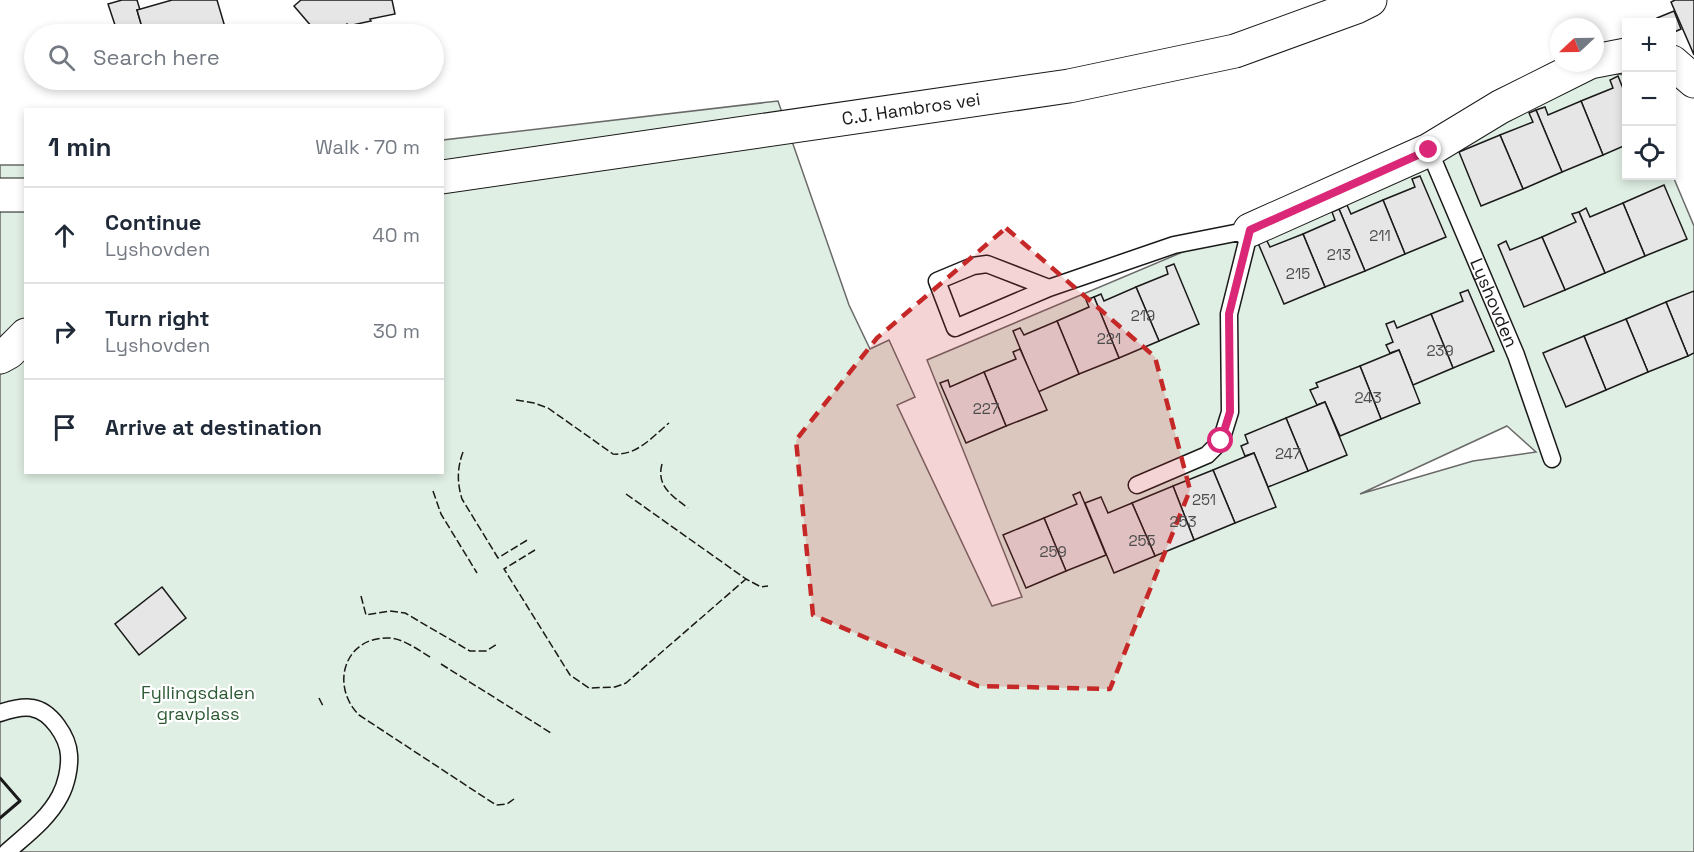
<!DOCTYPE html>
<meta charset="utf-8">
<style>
:root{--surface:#fff;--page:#f2f2f3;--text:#1f2937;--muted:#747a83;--line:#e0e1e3}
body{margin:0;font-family:"Space Grotesk",sans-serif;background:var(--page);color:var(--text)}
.controls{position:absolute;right:18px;top:18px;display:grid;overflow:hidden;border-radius:0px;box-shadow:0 3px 9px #0003}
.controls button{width:54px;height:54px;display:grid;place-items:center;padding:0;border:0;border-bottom:2px solid var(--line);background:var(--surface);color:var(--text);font:30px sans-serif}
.compass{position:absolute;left:1550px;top:18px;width:54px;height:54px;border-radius:50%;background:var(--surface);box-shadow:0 3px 9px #0003;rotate:248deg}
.stop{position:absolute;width:18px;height:18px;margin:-14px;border:4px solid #db2777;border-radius:50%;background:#fff}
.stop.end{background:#db2777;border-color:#fff;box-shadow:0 2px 6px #0008}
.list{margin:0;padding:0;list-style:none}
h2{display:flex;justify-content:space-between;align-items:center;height:78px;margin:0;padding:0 24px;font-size:26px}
h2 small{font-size:20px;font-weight:400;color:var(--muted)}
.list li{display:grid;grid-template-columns:39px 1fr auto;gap:18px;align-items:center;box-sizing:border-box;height:96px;padding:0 24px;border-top:2px solid var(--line)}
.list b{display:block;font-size:22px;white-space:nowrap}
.list p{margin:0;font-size:20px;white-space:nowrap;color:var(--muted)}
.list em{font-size:20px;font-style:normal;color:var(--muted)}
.icon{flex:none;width:33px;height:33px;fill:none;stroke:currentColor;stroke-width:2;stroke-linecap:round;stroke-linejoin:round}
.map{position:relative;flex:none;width:1694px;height:852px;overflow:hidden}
.search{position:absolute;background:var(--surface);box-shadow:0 3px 9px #0003;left:24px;top:24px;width:420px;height:66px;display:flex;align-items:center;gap:15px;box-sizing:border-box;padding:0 21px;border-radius:33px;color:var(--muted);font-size:22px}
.panel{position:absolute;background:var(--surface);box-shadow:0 3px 9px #0003;left:24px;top:108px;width:420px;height:366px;border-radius:0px}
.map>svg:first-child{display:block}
.green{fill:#e0efe3;stroke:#6a6a6a;stroke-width:1.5;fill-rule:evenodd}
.building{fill:#e6e6e6;stroke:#1a1a1a;stroke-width:1.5}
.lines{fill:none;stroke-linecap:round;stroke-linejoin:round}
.lane-casing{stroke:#1a1a1a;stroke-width:19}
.street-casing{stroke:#1a1a1a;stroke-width:35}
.secondary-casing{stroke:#1a1a1a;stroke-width:35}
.lane{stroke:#fff;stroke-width:16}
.street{stroke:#fff;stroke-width:33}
.secondary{stroke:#fff;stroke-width:33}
.fence{stroke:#1a1a1a;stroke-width:1.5;stroke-dasharray:8 3;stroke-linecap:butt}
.wall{stroke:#1a1a1a;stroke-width:3}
.route{stroke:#db2777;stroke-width:8}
.marked{fill:#c62828;fill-opacity:0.2;stroke:#c62828;stroke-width:4.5;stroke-dasharray:12 8;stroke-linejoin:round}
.labels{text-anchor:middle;stroke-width:4.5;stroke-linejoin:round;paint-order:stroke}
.number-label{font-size:15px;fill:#4d4d4d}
.street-label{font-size:18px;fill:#1a1a1a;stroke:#fff}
.park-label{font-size:18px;fill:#2b5a34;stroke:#fff}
</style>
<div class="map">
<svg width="1694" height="852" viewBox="0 0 1694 852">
<rect width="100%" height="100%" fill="#fff"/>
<path class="green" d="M1599,72L1626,75V176H1672V174L1694,226V852H0V165H25L26,472H442L443,140L778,101L849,305L870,349L889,340L915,397L897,405L992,606L1022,597L927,360L1223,235ZM1507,426L1536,452L1473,461L1360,494Z"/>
<g class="building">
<polygon points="122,0 137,0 140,10 137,10 144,34 118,34 108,4"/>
<polygon points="172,0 217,0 227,34 144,34 137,10"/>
<polygon points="301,0 392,0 395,14 370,19 371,21 348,26 347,24 335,34 318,34 294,6"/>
<polygon points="1675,0 1694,0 1694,55 1671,2"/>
<polygon points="1674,11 1681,29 1672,33 1672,22 1658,22 1657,18"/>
<polygon points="1618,76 1626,96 1626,145 1603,155 1581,101 1613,88 1610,80"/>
<polygon points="1581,101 1603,155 1562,172 1536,110 1545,107 1548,115"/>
<polygon points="1536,110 1562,172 1523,189 1500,135 1533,122 1529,113"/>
<polygon points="1500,135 1523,189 1481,206 1459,152"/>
<polygon points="1420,176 1446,237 1405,254 1383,200 1415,187 1412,179"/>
<polygon points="1664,185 1687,239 1645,256 1623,203"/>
<polygon points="1383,200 1405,254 1365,271 1339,209 1347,205 1351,214"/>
<polygon points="1623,203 1645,256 1605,273 1579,212 1586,208 1590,217"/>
<polygon points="1339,209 1365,271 1325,287 1303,234 1335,220 1332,212"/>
<polygon points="1579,212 1605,273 1565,290 1542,237 1576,222 1572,214"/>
<polygon points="1303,234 1325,287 1284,304 1258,243 1266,239 1270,247"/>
<polygon points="1542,237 1565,290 1524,307 1498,245 1506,241 1510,250"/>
<polygon points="1174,264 1199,324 1159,341 1136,287 1168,274 1166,267"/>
<polygon points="1136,287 1159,341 1119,358 1094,297 1101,294 1104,301"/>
<polygon points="1468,290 1494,351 1453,368 1431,314 1463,301 1460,293"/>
<polygon points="1694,291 1694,353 1688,356 1666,302"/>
<polygon points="1094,297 1119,358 1079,374 1057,321 1089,307 1086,300"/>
<polygon points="1666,302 1688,356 1648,372 1626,319"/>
<polygon points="1431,314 1453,368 1413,385 1399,350 1390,353 1386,345 1393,342 1386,324 1394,321 1397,328"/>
<polygon points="1626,319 1648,372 1606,390 1584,336"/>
<polygon points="1057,321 1079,374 1038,392 1013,331 1020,328 1024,335"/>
<polygon points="1584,336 1606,390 1566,407 1543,353"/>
<polygon points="1020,349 1047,410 1006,426 984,372 1016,359 1013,352"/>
<polygon points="1399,350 1420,403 1381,419 1360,366"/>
<polygon points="1360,366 1381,419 1340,436 1325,402 1317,405 1310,390 1318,387 1316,383"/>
<polygon points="984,372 1006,426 966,443 940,383 948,380 950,387"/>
<polygon points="1325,402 1347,455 1308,471 1286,418"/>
<polygon points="1286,418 1308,471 1268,487 1254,453 1245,456 1241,446 1248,443 1245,435"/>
<polygon points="1254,453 1276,507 1235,523 1213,470"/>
<polygon points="1213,470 1235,523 1194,540 1173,486"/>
<polygon points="1173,486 1194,540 1155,556 1132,503"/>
<polygon points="1080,492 1106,555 1066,571 1044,518 1077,504 1073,495"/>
<polygon points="1101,497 1108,513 1132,503 1155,556 1114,573 1085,503"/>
<polygon points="1044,518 1066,571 1026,588 1003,535"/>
<polygon points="162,587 186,618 139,655 115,624"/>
</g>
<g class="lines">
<g class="lane-casing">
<g id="lane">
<path id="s1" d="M1429,150L1516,355L1552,459"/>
<polyline points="1049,288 987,264 973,266 937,281 955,328 1049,288 1174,245 1250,230 1229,314 1230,412 1221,441 1207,455 1137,485"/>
<path d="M0,713C9,710 22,706 32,708C51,711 68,737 69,755C70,768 66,785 60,796C48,819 26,835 7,852"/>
</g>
</g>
<g class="street-casing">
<g id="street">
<polyline points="1595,61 1626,55"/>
<polyline points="1672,62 1694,81"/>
<polyline points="1250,230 1429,150 1500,107 1588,63"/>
</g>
</g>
<g class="secondary-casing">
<g id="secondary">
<path id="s2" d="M442,177L1069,86L1235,51L1356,7L1370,0"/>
<polyline points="0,195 26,195"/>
<polyline points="0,357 9,352 26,335"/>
</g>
</g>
<use href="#lane" class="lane"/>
<use href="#street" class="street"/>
<use href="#secondary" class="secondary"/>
<g class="fence">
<path d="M516,400L534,403L548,408L613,454C637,456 652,437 669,423"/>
<path d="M463,452C457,468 457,483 462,499L498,558L529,539"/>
<path d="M662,464C656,486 672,496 688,508"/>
<polyline points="433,491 441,514 477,573"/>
<polyline points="626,494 746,579 761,587 768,586"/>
<polyline points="535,550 504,569 570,675 589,688 615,687 626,683 746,579"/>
<polyline points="361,596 366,615 390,611 405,613 470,651 486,651 497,644"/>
<path d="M430,657C418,650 403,638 388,638C344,637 330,686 359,715L496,805L507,804L514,799"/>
<polyline points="441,664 551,733"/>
<polyline points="319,698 323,706"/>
</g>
<polyline class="wall" points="0,778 20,801 0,818"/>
</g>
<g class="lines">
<polyline class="route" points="1221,441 1230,412 1229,314 1250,230 1429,150"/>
</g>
<path class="marked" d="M1006,228L1155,357L1190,490L1110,689L978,686L813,615L796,440L877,338Z"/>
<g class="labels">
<g class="number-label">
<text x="1380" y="241">211</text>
<text x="1339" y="260">213</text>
<text x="1298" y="279">215</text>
<text x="1143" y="321">219</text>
<text x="1109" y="344">221</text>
<text x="1440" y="356">239</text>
<text x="1368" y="403">243</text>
<text x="986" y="414">227</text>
<text x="1288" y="459">247</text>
<text x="1204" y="505">251</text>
<text x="1183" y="527">253</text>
<text x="1142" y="546">255</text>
<text x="1053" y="557">259</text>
</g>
<g class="street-label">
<text dy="6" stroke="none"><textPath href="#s2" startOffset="474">C.J. Hambros vei</textPath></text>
<text dy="6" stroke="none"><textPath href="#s1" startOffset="166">Lyshovden</textPath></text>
</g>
<g class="park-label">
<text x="198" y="699">Fyllingsdalen<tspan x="198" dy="21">gravplass</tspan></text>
</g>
</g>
</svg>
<div class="controls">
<button>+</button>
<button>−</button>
<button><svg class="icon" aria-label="locate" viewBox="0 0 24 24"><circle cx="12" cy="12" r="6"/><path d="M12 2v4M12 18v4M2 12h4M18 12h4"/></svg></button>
</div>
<svg class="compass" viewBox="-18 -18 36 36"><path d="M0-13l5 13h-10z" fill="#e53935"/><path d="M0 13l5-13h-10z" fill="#747a83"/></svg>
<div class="stop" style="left:1221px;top:441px"></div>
<div class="stop end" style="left:1429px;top:150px"></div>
<div class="search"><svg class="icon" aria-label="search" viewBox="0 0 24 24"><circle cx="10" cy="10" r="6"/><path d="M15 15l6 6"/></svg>Search here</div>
<section class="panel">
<h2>1 min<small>Walk · 70 m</small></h2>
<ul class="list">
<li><svg class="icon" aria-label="ahead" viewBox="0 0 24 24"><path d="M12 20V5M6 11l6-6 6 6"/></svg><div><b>Continue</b><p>Lyshovden</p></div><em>40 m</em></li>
<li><svg class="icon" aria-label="right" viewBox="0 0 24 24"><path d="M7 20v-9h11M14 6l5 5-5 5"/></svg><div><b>Turn right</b><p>Lyshovden</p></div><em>30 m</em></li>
<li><svg class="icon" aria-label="arrive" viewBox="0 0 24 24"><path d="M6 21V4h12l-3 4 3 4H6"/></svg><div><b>Arrive at destination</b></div></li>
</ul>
</section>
</div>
